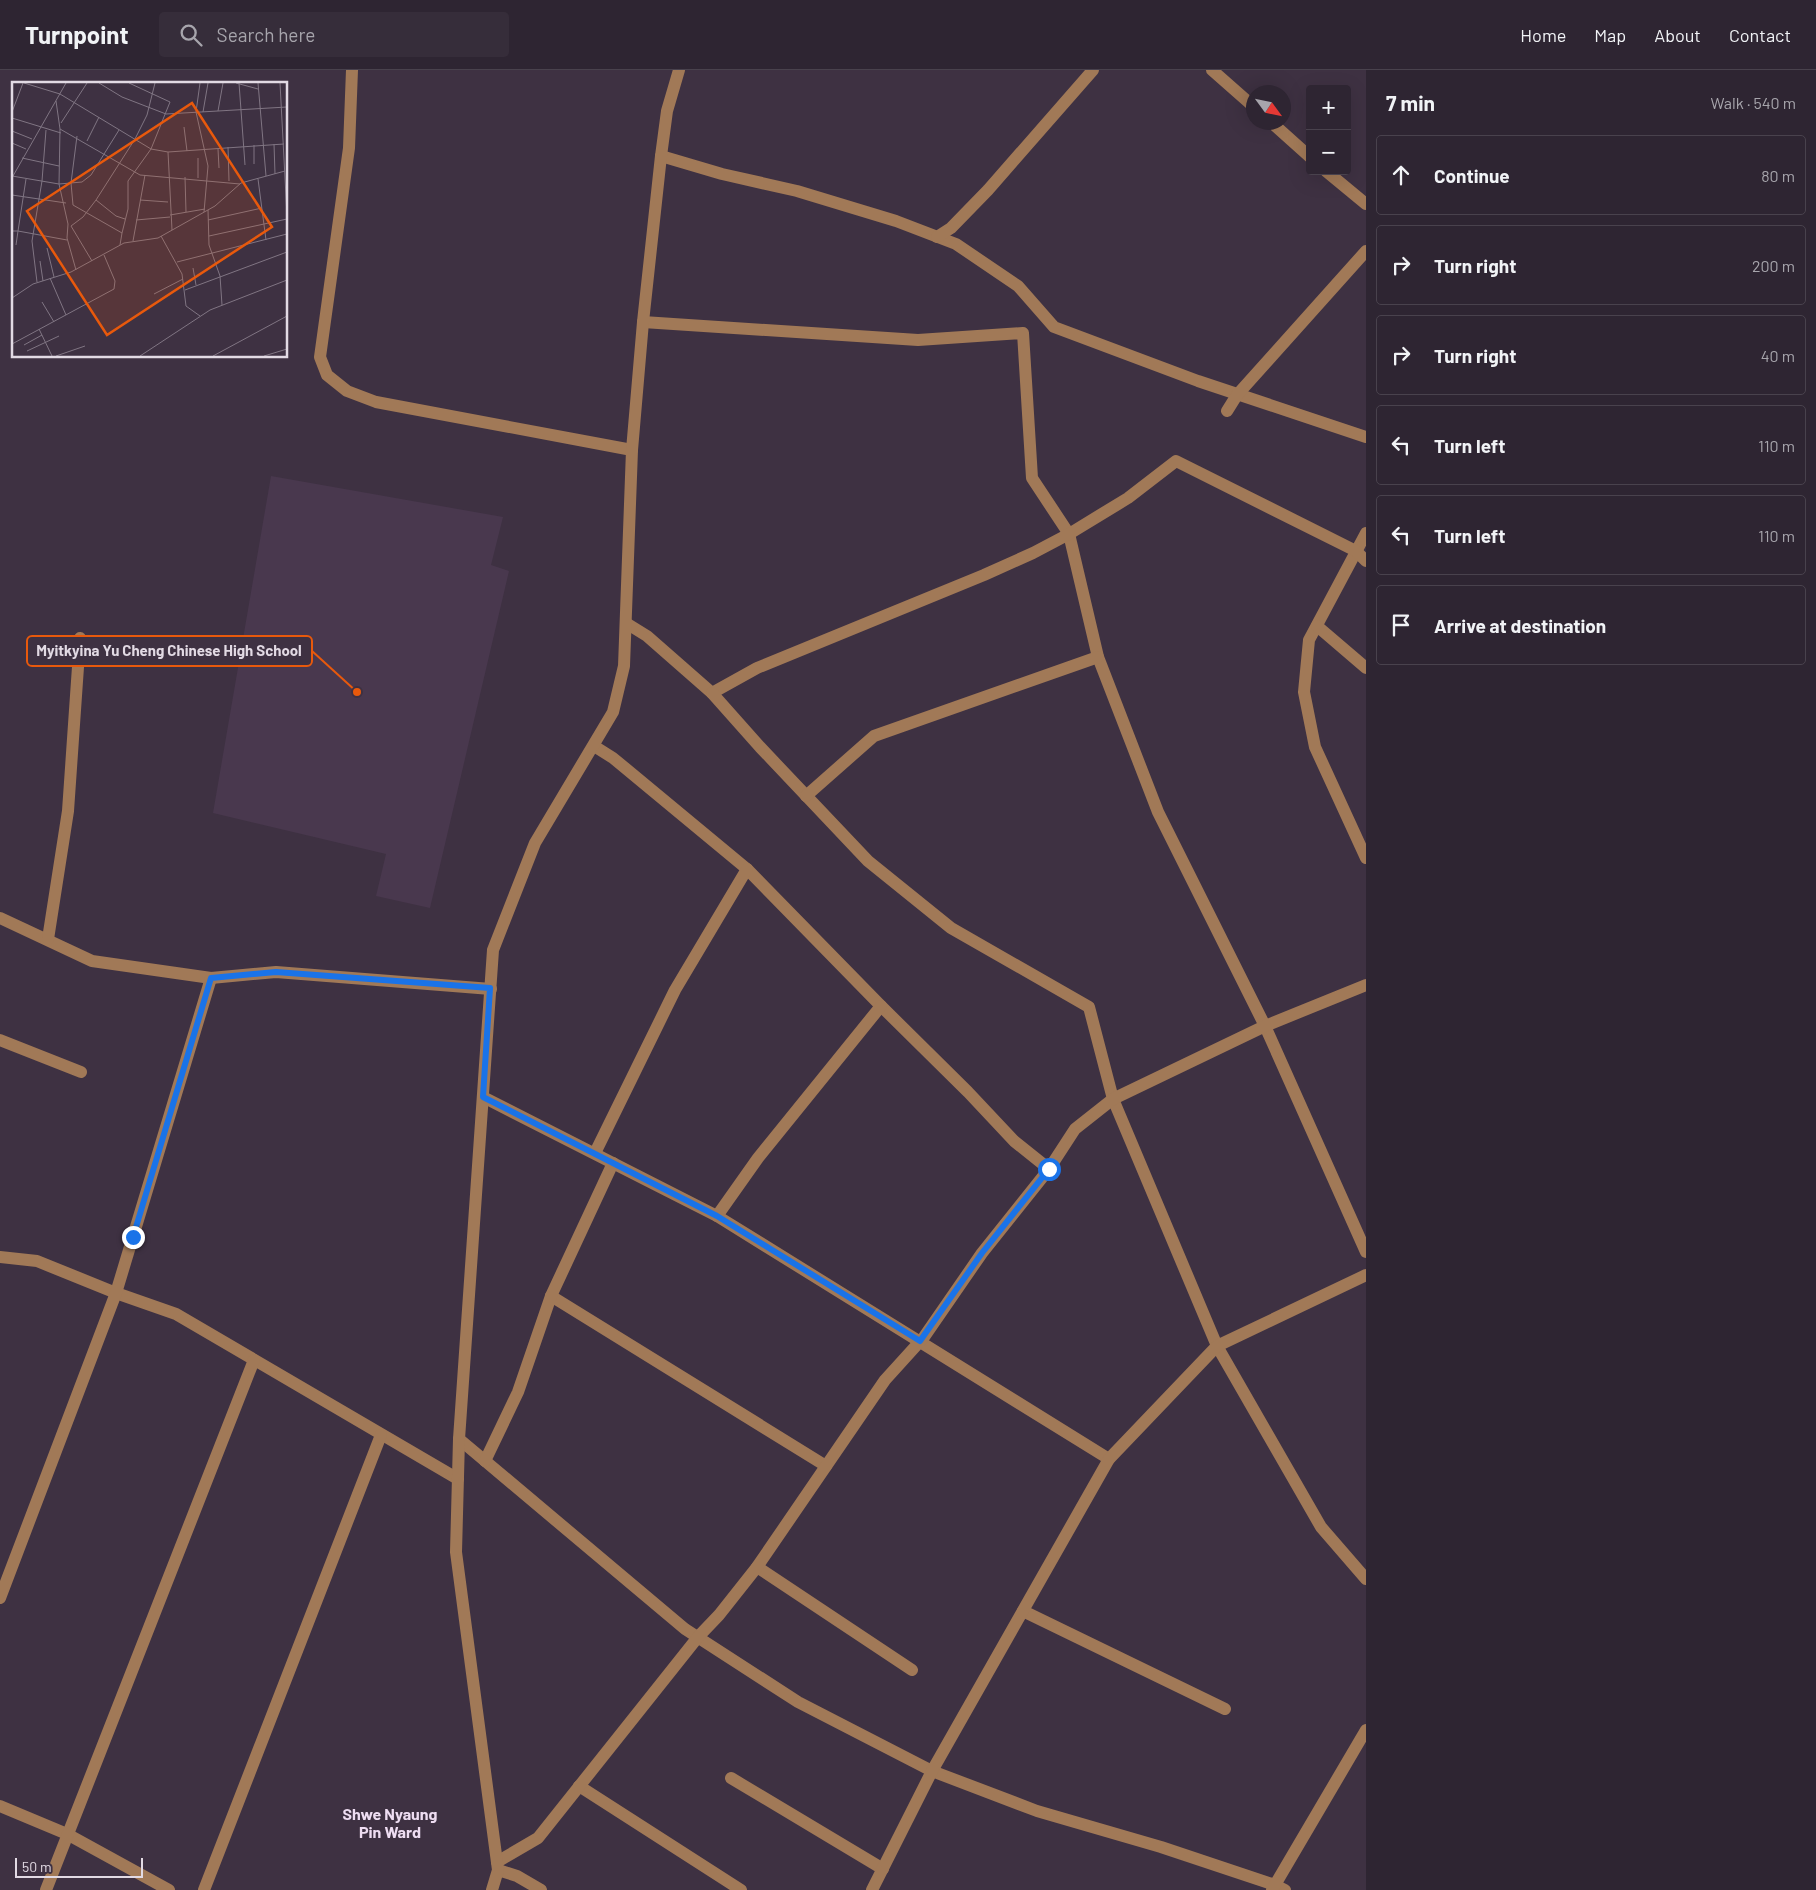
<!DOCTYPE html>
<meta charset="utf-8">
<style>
:root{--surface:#2e2532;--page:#362d3a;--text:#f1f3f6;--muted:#a7a5ac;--line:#49424d}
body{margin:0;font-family:Barlow,sans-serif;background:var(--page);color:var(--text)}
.controls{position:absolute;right:15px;top:15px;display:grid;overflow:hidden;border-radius:5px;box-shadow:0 5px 20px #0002}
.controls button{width:45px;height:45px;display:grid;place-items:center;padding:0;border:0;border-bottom:1px solid var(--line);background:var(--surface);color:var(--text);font:25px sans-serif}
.compass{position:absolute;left:1246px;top:15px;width:45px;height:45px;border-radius:50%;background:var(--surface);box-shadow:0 5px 20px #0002;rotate:123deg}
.scale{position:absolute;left:15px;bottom:12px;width:128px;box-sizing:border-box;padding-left:5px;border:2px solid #e2dae4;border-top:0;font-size:14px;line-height:18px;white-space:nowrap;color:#e2dae4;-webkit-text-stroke:4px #3e3142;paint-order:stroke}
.stop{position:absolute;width:15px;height:15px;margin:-11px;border:4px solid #1a73e8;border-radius:50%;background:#fff}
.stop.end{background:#1a73e8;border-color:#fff;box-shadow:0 1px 5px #0008}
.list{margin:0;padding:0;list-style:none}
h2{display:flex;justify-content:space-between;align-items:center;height:65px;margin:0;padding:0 20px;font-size:21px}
h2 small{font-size:16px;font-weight:400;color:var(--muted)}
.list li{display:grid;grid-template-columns:32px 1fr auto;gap:15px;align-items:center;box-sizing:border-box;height:80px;margin:0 10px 10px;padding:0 10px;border:1px solid var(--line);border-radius:5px}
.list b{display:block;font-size:19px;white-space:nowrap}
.list em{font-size:16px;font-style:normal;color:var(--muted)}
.icon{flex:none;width:28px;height:28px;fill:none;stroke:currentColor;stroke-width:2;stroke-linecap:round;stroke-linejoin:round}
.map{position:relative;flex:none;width:1366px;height:1820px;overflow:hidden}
header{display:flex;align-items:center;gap:30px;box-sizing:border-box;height:70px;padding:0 25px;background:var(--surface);border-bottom:1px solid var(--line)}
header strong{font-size:24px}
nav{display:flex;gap:28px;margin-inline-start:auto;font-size:18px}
.search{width:350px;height:45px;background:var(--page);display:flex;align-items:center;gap:12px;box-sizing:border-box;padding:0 18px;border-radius:5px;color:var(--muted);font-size:19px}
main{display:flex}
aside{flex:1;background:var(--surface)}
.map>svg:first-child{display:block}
.built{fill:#49384e}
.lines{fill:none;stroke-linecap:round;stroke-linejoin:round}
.minor{stroke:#a17957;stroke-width:12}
.route{stroke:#1a73e8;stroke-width:6}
.labels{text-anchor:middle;stroke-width:4;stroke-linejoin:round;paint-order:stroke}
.quarter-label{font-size:16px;font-weight:bold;fill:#eeddf2;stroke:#3e3142}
.inset-road{fill:none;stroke:#807583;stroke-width:1}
.view{fill:#e8590c;fill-opacity:0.15;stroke:#e8590c;stroke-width:2.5}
.inset-edge{fill:none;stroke:#e2dae4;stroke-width:2.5}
.leader{fill:none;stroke:#e8590c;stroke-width:2}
.callout-dot{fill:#e8590c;stroke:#3e3142;stroke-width:2}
.callout{fill:#3e3142;stroke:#e8590c;stroke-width:2}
.callout-label{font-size:15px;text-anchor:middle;font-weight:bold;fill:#e2dae4}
</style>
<header>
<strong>Turnpoint</strong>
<div class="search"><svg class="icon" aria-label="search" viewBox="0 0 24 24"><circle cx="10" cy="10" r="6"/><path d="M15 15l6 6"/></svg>Search here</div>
<nav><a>Home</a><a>Map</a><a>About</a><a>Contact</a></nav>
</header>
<main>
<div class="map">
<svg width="1366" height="1820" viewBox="0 0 1366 1820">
<rect width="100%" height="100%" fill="#3e3142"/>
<polygon class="built" points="271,406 503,447 491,495 509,501 430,838 376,826 386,784 213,743"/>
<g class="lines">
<g class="minor">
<polyline points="352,0 349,78 320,287 327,305 347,321 376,332 632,380"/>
<polyline points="1212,0 1254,37"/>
<polyline points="1271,52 1310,87"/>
<polyline points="661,86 722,104 797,121 896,151 956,174 1018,216 1054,257 1198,311 1366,367"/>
<polyline points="1326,101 1366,134"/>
<polyline points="937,167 951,158 988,120 1093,0"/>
<polyline points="643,252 918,270 1023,263 1032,408 1069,464 1098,587 1158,742 1265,956 1366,1182"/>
<polyline points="1227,341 1237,325 1366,181"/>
<polyline points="1366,463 1309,570 1304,622 1315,677 1366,788"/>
<polyline points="626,553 647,566 712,623 757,598 984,505 1033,483 1069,464 1128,428 1176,391 1356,481 1366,491"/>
<polyline points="1317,556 1366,598"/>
<polyline points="712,623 760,677 868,791 951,858 1089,937 1113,1029 1217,1276 1321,1457 1366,1509"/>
<polyline points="594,676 613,688 747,799 881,936 968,1022 1014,1071 1049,1099"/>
<polyline points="806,726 874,666 1098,587"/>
<polyline points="0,848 92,891 211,908 276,902 491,919"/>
<polyline points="48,869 68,741 80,568"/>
<polyline points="0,970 81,1002"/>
<polyline points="483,1027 717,1146 1109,1389"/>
<polyline points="595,1083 675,920 747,799"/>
<polyline points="717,1146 758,1088 881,936"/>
<polyline points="0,1187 37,1191 116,1223 176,1244 458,1409"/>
<polyline points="551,1226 826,1396"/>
<polyline points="459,1369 685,1559 798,1632 932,1701 1037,1741 1161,1777 1275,1815 1285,1820"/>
<polyline points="485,1391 518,1322 551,1226 613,1093"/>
<polyline points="757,1497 912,1600"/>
<polyline points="0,1528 116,1223 211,908"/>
<polyline points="1023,1541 1225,1639"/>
<polyline points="731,1708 883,1799"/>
<polyline points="579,1716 741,1820"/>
<polyline points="0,1736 67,1764 169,1820"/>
<polyline points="497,1792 538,1768 698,1567 719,1545 757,1497 885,1310 924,1267 982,1183 1049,1099 1075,1059 1113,1029 1265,956 1366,915"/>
<polyline points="498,1800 517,1806 541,1820"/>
<polyline points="46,1820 254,1290"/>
<polyline points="204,1820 381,1365"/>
<polyline points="492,1820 498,1800 456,1482 459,1369 493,880 535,773 613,642 624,596 632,380 643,252 661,86 667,41 679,0"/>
<polyline points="872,1820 932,1701 1109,1389 1217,1276 1366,1205"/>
<polyline points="1272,1820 1366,1660"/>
</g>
</g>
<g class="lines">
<polyline class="route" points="133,1167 211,908 276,902 490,918 483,1027 717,1146 920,1271 982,1183 1049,1099"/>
</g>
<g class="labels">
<g class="quarter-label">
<text x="390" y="1750">Shwe Nyaung<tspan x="390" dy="18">Pin Ward</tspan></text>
</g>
</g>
<g transform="translate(12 12)">
<rect width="275" height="275" fill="#3e3142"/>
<path class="inset-road" d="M12,1L48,12L139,67L156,70L272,62M87,1L110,15L154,32L275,25M188,1L184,30L196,84L192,130M224,1L246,7M227,1L233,83M246,1L254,94M268,1L275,134M44,19L48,47L47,102L56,142L55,156L64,188M206,29L211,1M0,30L11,1M191,30L196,1M0,36L49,51M49,41L75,1M172,45L175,69M48,47L128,93L228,102M0,49L20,57M65,54L59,101L61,123L110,151L108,163M75,59L87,35M0,61L14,67M262,62L263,92M242,63V82M216,65L217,99M206,67L207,86M156,70L160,148M10,76L47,84M0,94L47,102L70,100L79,93L107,48M1,94L54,1M173,95L174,130M186,96V76M14,97L6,149L55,158M246,97L254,158M0,113L54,121M84,118L104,134L113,137M128,118L156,120M196,128L197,163L208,194L210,223M158,133L193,127M124,138L158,135M196,138L250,126M0,149H6L4,163M110,151L116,127V99L139,67L158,20L117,1M149,154L170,192L174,224L188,234M197,154L275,137M121,159L133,93M35,166L42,195M28,179L31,199M80,179L59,144L71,135L84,118L123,57L135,33L143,1M165,180L275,152M181,186L184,203M38,196L54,233M25,200L20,159L30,99L34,48M173,208L275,170M142,212L171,197M0,216L21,202L59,190L112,161L146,156L203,124L229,101L273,89M30,220L42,240M27,247L40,274M0,262L102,207L103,199L92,173M12,263L30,253M15,269L47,254M44,274L73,264M128,274L198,228L275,198M201,274L275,234M252,274L275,267"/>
<path class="view" d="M180,21L260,145L95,253L15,129Z"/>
<rect width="275" height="275" class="inset-edge"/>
</g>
<path class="leader" d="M357 622L312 581"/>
<circle class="callout-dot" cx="357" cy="622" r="5"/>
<rect class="callout" x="27" y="566" width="285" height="30" rx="5"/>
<g class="callout-label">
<text x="169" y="586">Myitkyina Yu Cheng Chinese High School</text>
</g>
</svg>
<div class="controls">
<button>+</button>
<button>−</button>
</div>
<svg class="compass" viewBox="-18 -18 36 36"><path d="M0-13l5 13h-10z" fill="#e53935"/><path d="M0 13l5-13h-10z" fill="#a7a5ac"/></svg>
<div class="scale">50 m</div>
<div class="stop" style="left:1049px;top:1099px"></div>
<div class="stop end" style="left:133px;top:1167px"></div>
</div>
<aside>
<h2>7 min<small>Walk · 540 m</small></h2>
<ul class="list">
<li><svg class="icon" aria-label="ahead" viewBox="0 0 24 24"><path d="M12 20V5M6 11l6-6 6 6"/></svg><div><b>Continue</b></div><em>80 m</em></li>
<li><svg class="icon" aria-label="right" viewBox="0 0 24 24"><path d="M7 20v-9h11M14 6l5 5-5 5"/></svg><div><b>Turn right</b></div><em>200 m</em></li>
<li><svg class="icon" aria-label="right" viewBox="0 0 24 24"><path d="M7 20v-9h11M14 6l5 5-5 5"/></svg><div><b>Turn right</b></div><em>40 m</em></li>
<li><svg class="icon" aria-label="left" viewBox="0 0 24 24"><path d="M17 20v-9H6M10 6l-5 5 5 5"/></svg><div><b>Turn left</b></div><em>110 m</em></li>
<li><svg class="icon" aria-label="left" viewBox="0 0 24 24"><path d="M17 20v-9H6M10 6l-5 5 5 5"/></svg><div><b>Turn left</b></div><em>110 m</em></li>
<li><svg class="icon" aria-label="arrive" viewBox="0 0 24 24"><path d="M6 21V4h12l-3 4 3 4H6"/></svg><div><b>Arrive at destination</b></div></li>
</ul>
</aside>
</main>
